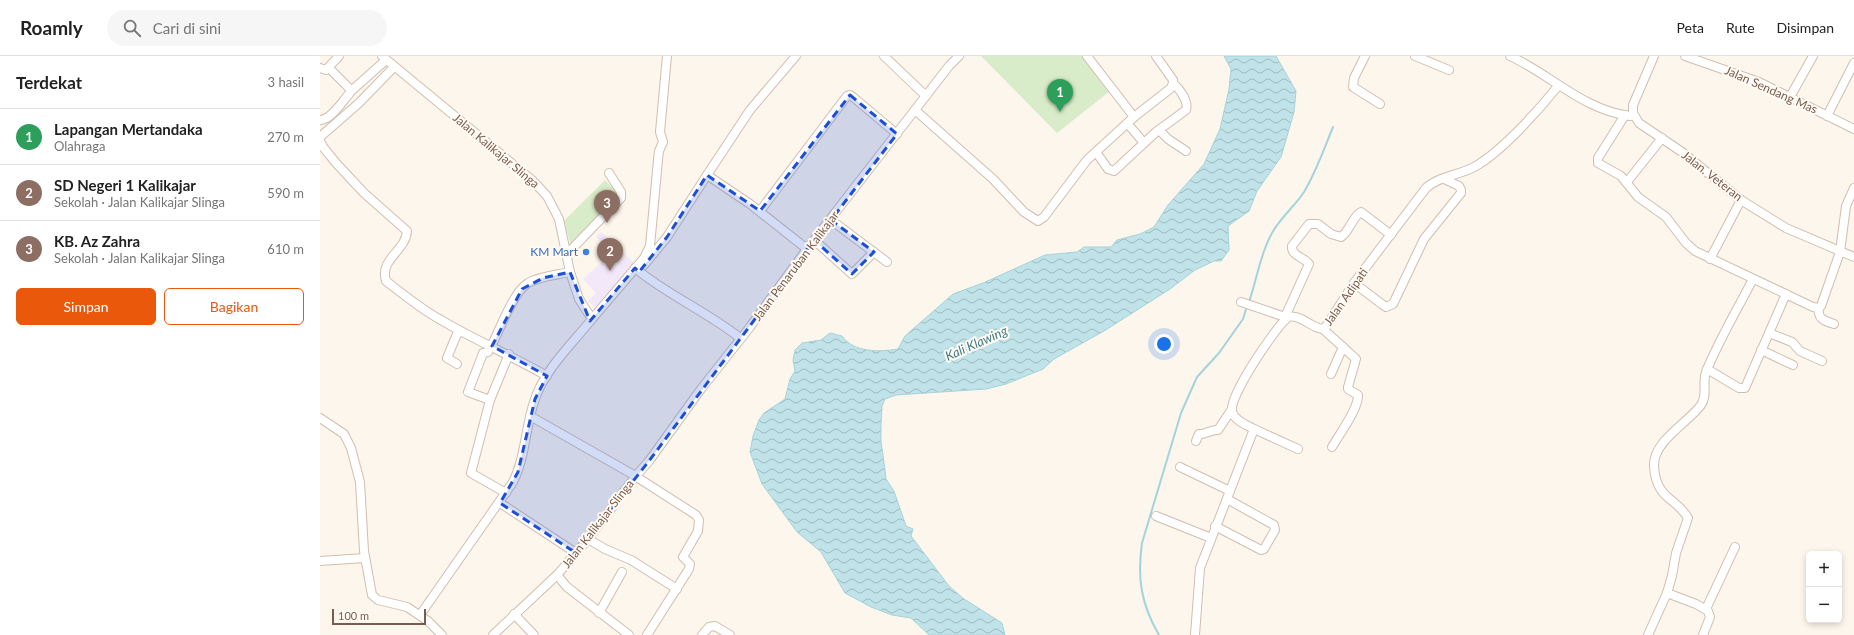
<!DOCTYPE html>
<html lang="id">
<meta charset="utf-8">
<style>
:root{--surface:#fff;--page:#f6f6f6;--text:#222;--muted:#767676;--line:#e0e0e0;--accent:#ea580c}
body{margin:0;font-family:Lato,sans-serif;background:var(--page);color:var(--text)}
.controls{position:absolute;right:12px;bottom:12px;display:grid;overflow:hidden;border-radius:6px;box-shadow:0 2px 6px #0003}
.controls button{width:36px;height:36px;display:grid;place-items:center;padding:0;border:0;border-bottom:1px solid var(--line);background:var(--surface);color:var(--text);font:20px sans-serif}
.scale{position:absolute;left:12px;bottom:10px;width:94px;box-sizing:border-box;padding-left:4px;border:2px solid #7a5c4d;border-top:0;font-size:11px;line-height:14px;white-space:nowrap;color:#7a5c4d;-webkit-text-stroke:3px #fffaf3;paint-order:stroke}
.you{position:absolute;left:844px;top:288px;width:14px;height:14px;margin:-10px;border:3px solid #fff;border-radius:50%;background:#1a73e8;box-shadow:0 0 0 6px #1a73e833}
.badge{display:grid;place-items:center;width:26px;height:26px;border-radius:50%;background:var(--accent);color:#fff;font-size:13px;font-weight:700}
.pin{position:absolute;translate:-50% -33px;filter:drop-shadow(0 1px 2px #0008)}
.pin::after{content:'';position:absolute;top:21px;width:14px;height:12px;background:inherit;clip-path:polygon(0 0,100% 0,50% 100%)}
.list{margin:0;padding:0;list-style:none}
h2{display:flex;justify-content:space-between;align-items:center;height:52px;margin:0;padding:0 16px;font-size:17px}
h2 small{font-size:13px;font-weight:400;color:var(--muted)}
.list li{display:grid;grid-template-columns:26px 1fr auto;gap:12px;align-items:center;box-sizing:border-box;height:56px;padding:0 16px;border-top:1px solid var(--line)}
.list b{display:block;font-size:15px;white-space:nowrap}
.list p{margin:0;font-size:13px;white-space:nowrap;color:var(--muted)}
.list em{font-size:13px;font-style:normal;color:var(--muted)}
.actions{display:flex;gap:8px;padding:12px 16px}
.actions a{flex:1;padding:9px 0;border:1px solid var(--accent);border-radius:6px;text-align:center;font-size:14px;color:var(--accent)}
.actions .main{background:var(--accent);color:#fff}
.icon{flex:none;width:22px;height:22px;fill:none;stroke:currentColor;stroke-width:2;stroke-linecap:round;stroke-linejoin:round}
.map{position:relative;flex:none;width:1534px;height:579px;overflow:hidden}
header{display:flex;align-items:center;gap:24px;box-sizing:border-box;height:56px;padding:0 20px;background:var(--surface);border-bottom:1px solid var(--line)}
header strong{font-size:19px}
nav{display:flex;gap:22px;margin-inline-start:auto;font-size:14px}
.search{width:280px;height:36px;background:var(--page);display:flex;align-items:center;gap:10px;box-sizing:border-box;padding:0 14px;border-radius:22px;color:var(--muted);font-size:15px}
main{display:flex}
aside{flex:1;background:var(--surface)}
.map>svg:first-child{display:block}
.education{fill:#f3e8fa}
.pitch{fill:#d8ecc9}
.water{fill:url(#water-waves);stroke:#a5d3da}
.lines{fill:none;stroke-linecap:round;stroke-linejoin:round}
.stream{stroke:#a5d3da;stroke-width:2}
.minor-casing{stroke:#d1beb0;stroke-width:10}
.minor{stroke:#fff;stroke-width:8}
.marked{fill:#1d4ed8;fill-opacity:0.2;stroke:#1d4ed8;stroke-width:3;stroke-dasharray:8 5;stroke-linejoin:round}
.shop-dot{fill:#3f7fe0;stroke:#fffaf3;stroke-width:1.5}
.labels{text-anchor:middle;stroke-width:4;stroke-linejoin:round;paint-order:stroke}
.street-label{font-size:12px;fill:#7a5c4d;stroke:#fffaf3}
.shop-label{font-size:12px;fill:#366cbe;stroke:#fffaf3;text-anchor:end}
.water-label{font-size:13px;font-style:italic;fill:#437c86;stroke:#fffaf3}
</style>
<header>
<strong>Roamly</strong>
<div class="search"><svg class="icon" aria-label="search" viewBox="0 0 24 24"><circle cx="10" cy="10" r="6"/><path d="M15 15l6 6"/></svg>Cari di sini</div>
<nav><a>Peta</a><a>Rute</a><a>Disimpan</a></nav>
</header>
<main>
<aside>
<h2>Terdekat<small>3 hasil</small></h2>
<ul class="list">
<li><span class="badge" style="background:#2e9e5b">1</span><div><b>Lapangan Mertandaka</b><p>Olahraga</p></div><em>270 m</em></li>
<li><span class="badge" style="background:#8d6e63">2</span><div><b>SD Negeri 1 Kalikajar</b><p>Sekolah · Jalan Kalikajar Slinga</p></div><em>590 m</em></li>
<li><span class="badge" style="background:#8d6e63">3</span><div><b>KB. Az Zahra</b><p>Sekolah · Jalan Kalikajar Slinga</p></div><em>610 m</em></li>
</ul>
<div class="actions"><a class="main">Simpan</a><a>Bagikan</a></div>
</aside>
<div class="map">
<svg width="1534" height="579" viewBox="0 0 1534 579">
<defs>
<pattern id="water-waves" width="16" height="10" patternUnits="userSpaceOnUse"><rect width="16" height="10" fill="#bfe3e8"/><path d="M0 5q4-4 8 0t8 0" fill="none" stroke="#a0bbbe"/></pattern>
</defs>
<rect width="100%" height="100%" fill="#fdf6ec"/>
<polygon class="education" points="281,176 315,208 275,251 268,245 276,237 263,223 292,197 276,181"/>
<g class="pitch">
<polygon points="661,0 763,0 790,35 737,77"/>
<polygon points="285,124 300,140 251,190 244,165"/>
</g>
<path class="water" d="M904,0H956L976,35L974,56L961,101L937,135L929,155L908,170L909,194L901,205H894L875,214L850,233L784,275L734,303L723,313L686,328L666,333L576,339L565,343L562,350L561,369V385L565,414L566,423L574,435L586,470L593,473L591,480L629,530L644,543L682,567L685,579H609L591,562L572,559L551,551L525,537L501,496L477,476L442,428L430,396L433,380L439,364L444,357L465,343L470,323L475,315L473,304L475,294L482,287L501,284L510,277L522,280C534,297 560,296 578,293L585,280L633,238L663,227L725,199L757,196L764,191H791L797,184L820,178L834,171L848,149L884,108L900,73L909,33L911,13Z"/>
<g class="lines">
<g class="stream">
<path d="M929,246C937,223 940,198 952,177C960,162 975,150 984,136C996,116 1004,93 1013,71"/>
<path d="M839,579C821,548 817,522 822,487L861,357L877,321L899,297L923,263L927,250"/>
</g>
<g class="minor-casing">
<g id="minor">
<path d="M62,0L212,124L227,140L239,163L250,216L259,243L272,263C252,288 225,313 215,343C205,371 206,400 193,426L100,559"/>
<polyline points="564,0 606,40"/>
<polyline points="767,0 814,61"/>
<polyline points="1045,0 1034,22 1033,31 1060,48"/>
<polyline points="1095,0 1129,14"/>
<path d="M1190,0C1230,18 1263,54 1310,60"/>
<polyline points="1334,0 1313,49 1313,57 1319,67 1362,96 1421,144 1466,172 1534,201"/>
<polyline points="1365,0 1439,26 1534,73"/>
<polyline points="0,12 6,14 19,0"/>
<polyline points="30,36 66,4"/>
<polyline points="1470,41 1493,0"/>
<polyline points="595,54 673,123 704,156 718,165 724,161 767,104 814,61 851,32 853,27 853,24 836,0"/>
<polyline points="1305,59 1278,102 1278,107 1301,120 1318,141 1346,161 1366,187 1375,195 1493,251 1499,252 1501,250 1520,196 1526,150 1534,132"/>
<polyline points="1507,60 1534,7"/>
<path d="M0,64C11,64 22,46 29,38L31,34L9,12"/>
<polyline points="807,67 824,87"/>
<polyline points="839,74 848,83 866,95"/>
<polyline points="0,81 39,47 74,11"/>
<path d="M0,85L3,91L16,107L44,137L87,175C86,195 59,203 66,225C84,239 101,253 121,264C155,284 192,300 227,320"/>
<path d="M776,96L788,113L794,115L836,76L866,54C869,46 860,33 853,27"/>
<polyline points="387,119 430,54 476,0"/>
<polyline points="1307,126 1342,82"/>
<polyline points="440,155 527,40 530,39 533,41 577,78"/>
<polyline points="511,164 567,206"/>
<polyline points="494,184 532,218 554,196"/>
<polyline points="247,198 301,142 301,136 289,117"/>
<polyline points="1390,203 1421,144"/>
<polyline points="324,209 347,181 387,119 430,148 487,193"/>
<path d="M315,212C347,239 388,256 420,282"/>
<polyline points="1034,227 1063,249 1066,251 1073,248 1104,183 1141,137 1141,134 1139,130 1124,123"/>
<polyline points="921,246 965,261 965,264"/>
<path d="M1499,252C1497,263 1505,265 1514,268"/>
<path d="M965,261L989,208C984,201 971,200 972,190L989,168H998L1011,178L1021,181C1030,175 1032,161 1041,156L1071,179"/>
<polyline points="272,263 324,202 330,190 338,104 339,95 343,86 340,76 347,0"/>
<path d="M1003,273L1036,303L1028,331V333L1038,339C1039,352 1019,379 1012,391"/>
<polyline points="1449,277 1472,286 1480,295 1502,305"/>
<polyline points="1441,294 1473,309"/>
<polyline points="137,308 127,302 137,278 141,276"/>
<polyline points="1387,313 1419,332 1425,332 1466,238"/>
<polyline points="1011,318 1023,291"/>
<path d="M170,344L148,336L162,300L163,297L168,296C179,278 191,238 208,227C220,220 237,219 250,216"/>
<polyline points="210,360 312,418 376,459 379,464 378,475 363,501 370,508 369,513 327,579"/>
<polyline points="0,362 24,378 31,392 40,426 44,495 52,539 58,544 87,551 108,565 122,579"/>
<polyline points="934,373 978,393"/>
<path d="M876,385L879,378C886,379 890,373 898,374L912,353"/>
<polyline points="860,411 910,435"/>
<polyline points="186,437 151,417 170,344 189,298"/>
<polyline points="180,447 256,497"/>
<polyline points="836,460 891,482"/>
<polyline points="895,470 941,494 944,493 955,474 954,469 907,443"/>
<polyline points="268,483 285,493 311,504 357,533"/>
<polyline points="0,505 45,502"/>
<polyline points="237,519 247,531 309,579"/>
<polyline points="1347,537 1376,548 1388,555 1390,561 1383,579"/>
<polyline points="1386,553 1415,491"/>
<polyline points="279,557 302,516"/>
<polyline points="194,558 214,579"/>
<polyline points="173,579 237,519 268,483 315,421 329,405 381,333 430,271 487,193 629,10 639,0"/>
<polyline points="382,579 389,571 395,570 410,579"/>
<path d="M875,579L880,512L934,373C927,369 915,365 912,356C908,341 955,272 968,261C981,257 995,276 1005,272L1034,227L1106,132C1119,120 1141,119 1156,110C1183,94 1218,55 1238,30"/>
<path d="M1328,579L1347,537L1352,520L1356,497L1368,462C1356,441 1336,444 1334,410C1333,385 1368,367 1381,349C1388,339 1382,327 1386,316C1399,284 1417,254 1433,223"/>
</g>
</g>
<use href="#minor" class="minor"/>
</g>
<path class="marked" d="M530,39L577,78L511,164L554,196L532,218L494,184L329,405L256,497L180,447L198,416L215,343L227,320L172,290L202,233L223,222L250,216L270,265L315,212L319,216L347,181L387,119L440,155Z"/>
<circle class="shop-dot" cx="266" cy="196" r="4"/>
<g class="labels">
<g class="street-label">
<text transform="translate(1451 34) rotate(24)" y="4">Jalan Sendang Mas</text>
<text transform="translate(176 95) rotate(40)" y="4">Jalan Kalikajar Slinga</text>
<text transform="translate(1392 120) rotate(38)" y="4">Jalan. Veteran</text>
<text transform="translate(476 210) rotate(-53)" y="4">Jalan Penaruban Kalikajar</text>
<text transform="translate(1026 241) rotate(-55)" y="4">Jalan Adipati</text>
<text transform="translate(278 468) rotate(-52)" y="4">Jalan Kalikajar Slinga</text>
</g>
<g class="shop-label">
<text x="258" y="200">KM Mart</text>
</g>
<g class="water-label">
<text transform="translate(656 287) rotate(-24)" y="5">Kali Klawing</text>
</g>
</g>
</svg>
<div class="controls">
<button>+</button>
<button>−</button>
</div>
<div class="scale">100 m</div>
<div class="you"></div>
<div class="pin badge" style="left:740px;top:56px;background:#2e9e5b">1</div>
<div class="pin badge" style="left:290px;top:215px;background:#8d6e63">2</div>
<div class="pin badge" style="left:287px;top:167px;background:#8d6e63">3</div>
</div>
</main>
